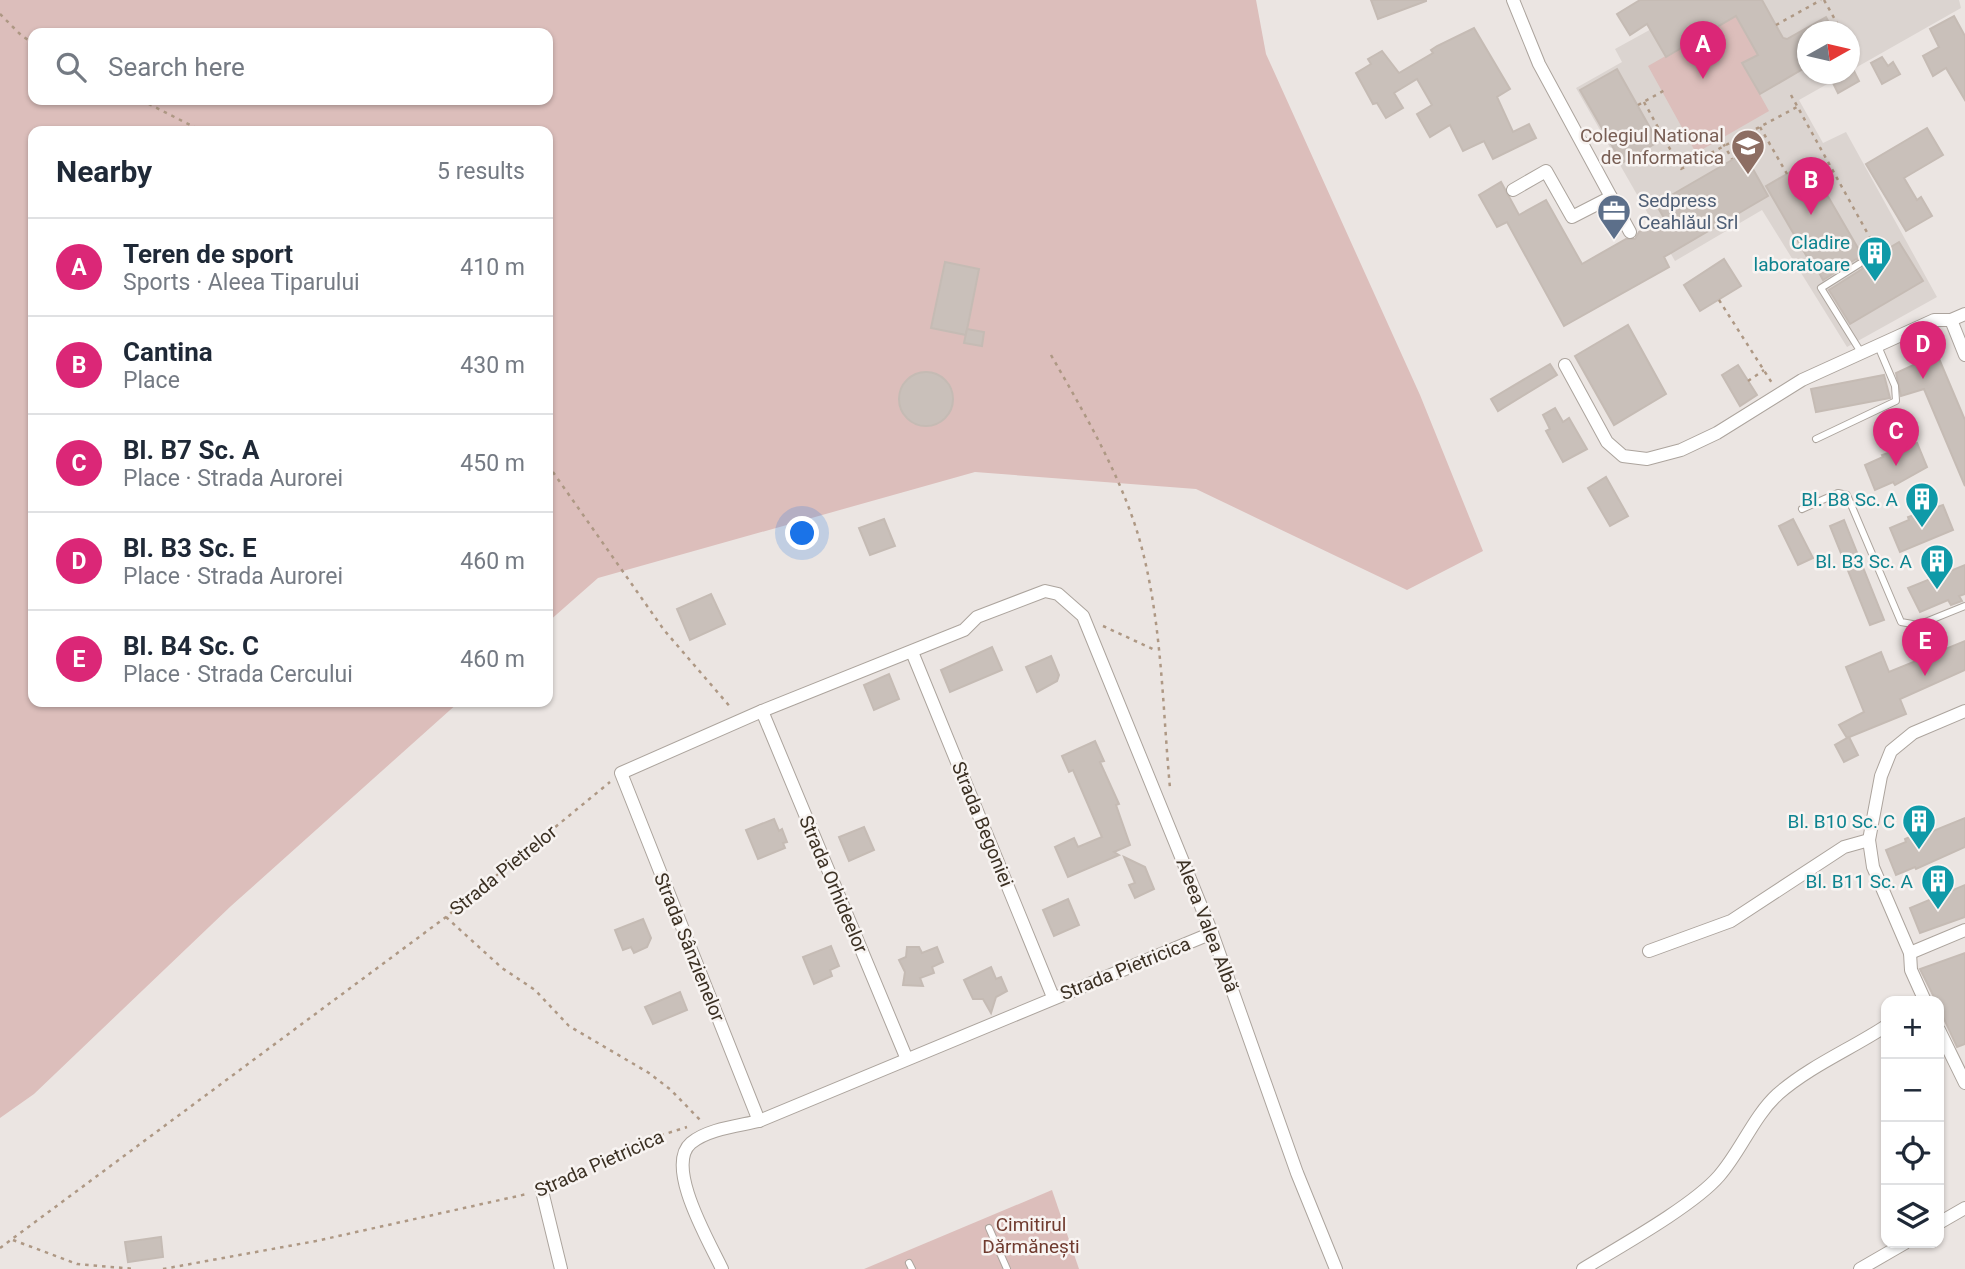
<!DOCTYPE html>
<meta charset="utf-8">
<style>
:root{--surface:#fff;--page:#f6f6f7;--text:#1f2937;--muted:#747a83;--line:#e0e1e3;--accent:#db2777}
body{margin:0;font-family:Roboto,sans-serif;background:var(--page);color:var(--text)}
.controls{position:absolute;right:21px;bottom:21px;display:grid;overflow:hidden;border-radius:14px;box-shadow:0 2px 5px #0004}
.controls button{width:63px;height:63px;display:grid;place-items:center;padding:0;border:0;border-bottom:2px solid var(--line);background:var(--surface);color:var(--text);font:35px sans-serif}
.compass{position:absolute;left:1797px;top:21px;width:63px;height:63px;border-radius:50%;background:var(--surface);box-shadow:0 2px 5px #0004;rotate:82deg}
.you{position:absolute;left:803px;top:534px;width:24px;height:24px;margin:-18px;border:5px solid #fff;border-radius:50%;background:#1a73e8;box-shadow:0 0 0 10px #1a73e833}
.badge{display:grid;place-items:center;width:46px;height:46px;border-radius:50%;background:var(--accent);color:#fff;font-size:23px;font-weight:700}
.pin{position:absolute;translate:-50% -58px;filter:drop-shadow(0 2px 4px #0008)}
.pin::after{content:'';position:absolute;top:37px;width:24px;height:21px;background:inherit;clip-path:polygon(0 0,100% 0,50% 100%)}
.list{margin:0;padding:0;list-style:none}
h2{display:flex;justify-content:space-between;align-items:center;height:91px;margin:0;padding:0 28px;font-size:30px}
h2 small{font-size:23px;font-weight:400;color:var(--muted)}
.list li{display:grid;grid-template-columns:46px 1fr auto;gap:21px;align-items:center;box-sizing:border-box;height:98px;padding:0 28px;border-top:2px solid var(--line)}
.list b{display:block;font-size:26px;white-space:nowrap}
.list p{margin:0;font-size:23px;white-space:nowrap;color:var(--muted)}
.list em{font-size:23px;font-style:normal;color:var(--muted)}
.icon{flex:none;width:38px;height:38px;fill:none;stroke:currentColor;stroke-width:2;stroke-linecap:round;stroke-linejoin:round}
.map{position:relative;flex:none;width:1965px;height:1269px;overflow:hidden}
.search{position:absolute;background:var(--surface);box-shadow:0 2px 5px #0004;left:28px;top:28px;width:525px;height:77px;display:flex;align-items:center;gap:18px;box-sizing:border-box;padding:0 24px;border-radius:14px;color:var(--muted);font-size:26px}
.panel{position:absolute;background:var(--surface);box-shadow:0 2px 5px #0004;left:28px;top:126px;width:525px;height:581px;border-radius:14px}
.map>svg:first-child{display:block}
.built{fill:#dbd4d0}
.green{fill:#dcbebb;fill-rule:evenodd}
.building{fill:#c9c0ba;stroke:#c5bbb4;stroke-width:2}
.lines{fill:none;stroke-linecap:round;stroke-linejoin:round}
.service-casing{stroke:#aca49d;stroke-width:8}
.minor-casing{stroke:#aca49d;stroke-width:14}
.path{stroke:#ae9884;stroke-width:2.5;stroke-dasharray:3.5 5;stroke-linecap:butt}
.service{stroke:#fff;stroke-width:6}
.minor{stroke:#fff;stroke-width:12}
.labels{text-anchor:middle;stroke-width:5;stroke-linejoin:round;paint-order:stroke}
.education-label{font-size:19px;fill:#785e54;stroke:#f8f4f2;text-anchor:end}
.service-label{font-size:19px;fill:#4e5e75;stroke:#f8f4f2;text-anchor:start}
.culture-label{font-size:19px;fill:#0d838f;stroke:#f8f4f2;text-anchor:end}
.street-label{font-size:19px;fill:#3b3023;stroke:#f8f4f2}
.park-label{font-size:19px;fill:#703b2f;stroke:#f8f4f2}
</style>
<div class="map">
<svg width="1965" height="1269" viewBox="0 0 1965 1269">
<rect width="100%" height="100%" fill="#ebe5e2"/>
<polygon class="built" points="1704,0 1959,0 1961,8 1850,71 1850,32 1808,32 1808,74 1845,74 1799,100 1823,143 1846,132 1937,297 1847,347 1762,210 1675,261 1576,88 1622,62 1615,49"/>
<g class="green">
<path d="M0,0H1256L1266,54L1420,395L1483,551L1407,590L1196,489L975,472L598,578L548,622V131H33V702H459L231,906L34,1094L0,1118ZM33,33H548V100H33Z"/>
<polygon points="1736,16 1758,55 1743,64 1769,111 1696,153 1648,66"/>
<polygon points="1052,1190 1079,1269 864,1269"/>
</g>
<g class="building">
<polygon points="1371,0 1426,0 1426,1 1378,19"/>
<polygon points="1640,0 1762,0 1783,38 1787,39 1826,17 1834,32 1808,32 1808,66 1760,94 1742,63 1758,55 1736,16 1666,57 1647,24 1630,35 1617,14"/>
<polygon points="1954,16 1965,36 1965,100 1946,68 1933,76 1923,56 1939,47 1930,29"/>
<polygon points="1474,28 1510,89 1497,97 1513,132 1529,124 1536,138 1493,159 1484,141 1463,151 1450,125 1430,137 1417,114 1432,105 1417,79 1394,93 1403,108 1386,118 1377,103 1373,104 1356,73 1371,64 1368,59 1382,51 1399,73 1433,53 1431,50 1437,46"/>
<polygon points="1882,57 1888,66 1893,62 1900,74 1882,84 1871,63"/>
<polygon points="1852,67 1859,81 1838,93 1831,79 1840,74 1850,74"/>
<polygon points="1617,69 1658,142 1622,163 1580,90"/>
<polygon points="1927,128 1943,155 1904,178 1917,200 1921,197 1932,216 1906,231 1866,164"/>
<polygon points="1744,153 1768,196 1664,257 1669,267 1564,326 1507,222 1497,227 1479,195 1501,182 1519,215 1546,200 1582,264 1626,239 1635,239 1639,232 1664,218 1656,204"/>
<polygon points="1808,162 1866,262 1899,242 1923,281 1850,324 1829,290 1862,269 1864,262 1856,259 1823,280 1816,267 1814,269 1766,186"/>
<polygon points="1724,259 1741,286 1700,311 1684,285"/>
<polygon points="945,262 979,269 966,335 931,328"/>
<polygon points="1628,325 1666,394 1614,425 1575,356"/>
<polygon points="967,329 984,332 982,346 964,343"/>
<polygon points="1937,354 1965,420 1965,486 1924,389 1901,396 1896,373"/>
<polygon points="1550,364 1557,375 1498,411 1491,399"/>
<polygon points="1738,365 1757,395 1740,406 1722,375"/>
<circle cx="926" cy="399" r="27"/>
<polygon points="1884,375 1890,398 1816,412 1811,389"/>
<polygon points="1555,408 1563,422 1569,418 1587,449 1563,462 1546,431 1550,429 1543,415"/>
<polygon points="1917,443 1927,467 1895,485 1893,482 1875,490 1865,465 1883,457 1882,455"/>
<polygon points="1606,477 1628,516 1610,526 1588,488"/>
<polygon points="1943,505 1953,530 1900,552 1890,528 1909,520 1908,517"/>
<polygon points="884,519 895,546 870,555 859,528"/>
<polygon points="1793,519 1813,558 1798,565 1779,526"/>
<polygon points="1844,520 1884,620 1870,625 1830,526"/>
<polygon points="1965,565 1965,594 1959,596 1962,601 1951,605 1948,600 1920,612 1908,588"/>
<polygon points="711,594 725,624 690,640 677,609"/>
<polygon points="1965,641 1965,670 1900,699 1906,714 1847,738 1839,725 1864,712 1846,667 1881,652 1889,672"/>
<polygon points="992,647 1002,670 950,692 941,670"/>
<polygon points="1051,656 1059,675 1057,681 1037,692 1026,667"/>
<polygon points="889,674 899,699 874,710 864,685"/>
<polygon points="1849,737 1858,755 1844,762 1835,745"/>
<polygon points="1095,741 1104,761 1100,762 1119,804 1116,805 1130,845 1114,852 1119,855 1068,877 1055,847 1074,838 1078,847 1102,837 1073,770 1069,772 1062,756"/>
<polygon points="1965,818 1965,847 1916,869 1915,867 1896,875 1886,850 1906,842 1905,839 1919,833 1921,836"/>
<polygon points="774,819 779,831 782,829 787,842 783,843 785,848 758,859 746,830"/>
<polygon points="864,827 874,850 849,861 839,837"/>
<polygon points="1124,857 1145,867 1154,889 1135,898 1129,885 1135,883"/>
<polygon points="1965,885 1965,917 1920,933 1910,908"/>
<polygon points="1068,899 1079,925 1054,936 1043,910"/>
<polygon points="643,919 651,938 647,947 634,953 631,947 623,950 615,930"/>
<polygon points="831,946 839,966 830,970 832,976 814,984 803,957"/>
<polygon points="907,947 919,947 922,953 937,947 943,962 932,967 934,973 920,978 923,986 903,985 905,972 899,960 906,957"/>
<polygon points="1965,953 1965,1044 1957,1047 1939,1008 1939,1001 1936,1001 1920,969"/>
<polygon points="991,967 996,979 1001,977 1007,991 996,997 991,1013 983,999 973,999 964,980"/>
<polygon points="680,992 687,1010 653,1024 645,1007"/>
<polygon points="161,1237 163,1257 128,1262 125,1242"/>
</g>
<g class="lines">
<g class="service-casing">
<g id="service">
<polyline points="1859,264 1821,288 1862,354"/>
<polyline points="1816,439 1896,401 1895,386 1878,346"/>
<polyline points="1802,509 1838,493 1847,495 1901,622 1918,625 1965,606"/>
<polyline points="989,1228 1007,1269"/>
<polyline points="909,1263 912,1269"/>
</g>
</g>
<g class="minor-casing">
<g id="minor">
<polyline points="1513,0 1539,64 1630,232"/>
<polyline points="1513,190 1546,171 1572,217 1611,197"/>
<polyline points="1951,320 1965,355"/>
<polyline points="1565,365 1607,442 1623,456 1647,459 1681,450 1717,433 1802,380 1934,320 1951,320 1965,314"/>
<polyline points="912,652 1053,997"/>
<polyline points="762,711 906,1057"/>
<polyline points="1649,951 1731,921 1844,847 1869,840"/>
<polyline points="1910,953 1965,930"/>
<polyline points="1925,1001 1911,970 1910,953 1873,867 1869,840 1881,776 1891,751 1913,733 1965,711"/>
<polyline points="1939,1030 1965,1083"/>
<polyline points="759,1121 621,773 762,711 964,630 977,617 1045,591 1058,594 1083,616 1212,933 1297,1173 1336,1269"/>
<polyline points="542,1191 561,1269"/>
<polyline points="1939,1223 1965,1208"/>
<path d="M722,1269C710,1243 664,1166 691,1143C708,1129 738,1126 759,1121L1212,933"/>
<path d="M1583,1269C1619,1247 1693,1206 1719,1176C1741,1151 1753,1117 1778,1094C1810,1066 1851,1049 1886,1026"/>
<polyline points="1860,1269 1905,1243"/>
</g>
</g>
<g class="path">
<polyline points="1824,0 1842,32"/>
<polyline points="0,14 22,36 33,43"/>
<polyline points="1776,25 1821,0"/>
<polyline points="1850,44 1857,57"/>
<polyline points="1791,95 1879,254"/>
<polyline points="141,100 202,131"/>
<polyline points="1644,102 1681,169 1797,107"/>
<polyline points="1638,105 1665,90"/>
<polyline points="1760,127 1787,174"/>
<polyline points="1719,136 1732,159"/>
<polyline points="1719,300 1772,383"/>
<path d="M1051,355C1083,411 1116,467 1136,528C1162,610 1162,703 1170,788"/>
<polyline points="1748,381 1764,370"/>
<polyline points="548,465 664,630 732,709"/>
<polyline points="1103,626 1157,651"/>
<polyline points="446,917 502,968 535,990 569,1026 649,1073 671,1090 701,1121"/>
<polyline points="553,1186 646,1140 687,1127"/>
<polyline points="13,1240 77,1264 135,1269"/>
<polyline points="0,1248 446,917 610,782"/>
<polyline points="163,1269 316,1241 527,1194"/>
</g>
<use href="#service" class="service"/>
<use href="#minor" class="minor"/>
</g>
<defs>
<g id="university-pin" transform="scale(1.75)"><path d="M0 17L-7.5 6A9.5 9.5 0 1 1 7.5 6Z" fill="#8d6e63" stroke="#f8f4f2"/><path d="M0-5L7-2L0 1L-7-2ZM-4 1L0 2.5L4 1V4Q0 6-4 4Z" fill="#fff"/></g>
<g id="office-pin" transform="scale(1.75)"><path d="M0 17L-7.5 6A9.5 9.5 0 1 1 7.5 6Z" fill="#5c6f8a" stroke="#f8f4f2"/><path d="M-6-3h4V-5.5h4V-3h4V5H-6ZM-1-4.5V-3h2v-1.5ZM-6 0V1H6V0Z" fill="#fff"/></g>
<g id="building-pin" transform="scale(1.75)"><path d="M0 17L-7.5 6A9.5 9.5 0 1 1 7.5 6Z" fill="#0f9aa8" stroke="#f8f4f2"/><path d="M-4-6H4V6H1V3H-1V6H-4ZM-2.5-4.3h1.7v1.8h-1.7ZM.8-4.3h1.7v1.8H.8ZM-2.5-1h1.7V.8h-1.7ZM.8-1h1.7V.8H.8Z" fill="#fff"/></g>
</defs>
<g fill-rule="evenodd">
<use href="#university-pin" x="1748" y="146"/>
<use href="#office-pin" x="1614" y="211"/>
<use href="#building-pin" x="1875" y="253"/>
<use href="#building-pin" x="1922" y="499"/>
<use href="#building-pin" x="1937" y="561"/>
<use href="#building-pin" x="1919" y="821"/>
<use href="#building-pin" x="1938" y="881"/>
</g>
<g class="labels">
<g class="education-label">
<text x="1724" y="142">Colegiul National<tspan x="1724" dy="22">de Informatica</tspan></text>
</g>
<g class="service-label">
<text x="1638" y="207">Sedpress<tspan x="1638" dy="22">Ceahlăul Srl</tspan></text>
</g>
<g class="culture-label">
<text x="1850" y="249">Cladire<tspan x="1850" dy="22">laboratoare</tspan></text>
<text x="1898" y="506">Bl. B8 Sc. A</text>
<text x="1912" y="568">Bl. B3 Sc. A</text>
<text x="1895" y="828">Bl. B10 Sc. C</text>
<text x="1913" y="888">Bl. B11 Sc. A</text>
</g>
<g class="street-label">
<text transform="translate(983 824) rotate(68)" y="7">Strada Begoniei</text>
<text transform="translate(503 870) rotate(-39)" y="7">Strada Pietrelor</text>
<text transform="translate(834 884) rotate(67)" y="7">Strada Orhideelor</text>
<text transform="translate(1208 925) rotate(69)" y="7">Aleea Valea Albă</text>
<text transform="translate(690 947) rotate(68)" y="7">Strada Sânzienelor</text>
<text transform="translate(1125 968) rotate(-22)" y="7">Strada Pietricica</text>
<text transform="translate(599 1163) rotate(-24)" y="7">Strada Pietricica</text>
</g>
<g class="park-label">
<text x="1031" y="1231">Cimitirul<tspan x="1031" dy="22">Dărmănești</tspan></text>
</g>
</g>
</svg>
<div class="controls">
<button>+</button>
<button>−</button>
<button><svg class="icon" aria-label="locate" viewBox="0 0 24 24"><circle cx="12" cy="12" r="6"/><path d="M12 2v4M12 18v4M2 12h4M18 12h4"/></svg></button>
<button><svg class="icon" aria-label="layers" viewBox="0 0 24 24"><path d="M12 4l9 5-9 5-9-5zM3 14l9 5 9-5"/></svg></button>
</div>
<svg class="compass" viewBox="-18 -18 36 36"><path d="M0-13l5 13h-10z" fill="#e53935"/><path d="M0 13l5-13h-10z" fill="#747a83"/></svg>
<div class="you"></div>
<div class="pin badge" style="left:1703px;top:79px">A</div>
<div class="pin badge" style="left:1811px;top:215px">B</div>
<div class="pin badge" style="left:1896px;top:466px">C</div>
<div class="pin badge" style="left:1923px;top:379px">D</div>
<div class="pin badge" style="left:1925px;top:676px">E</div>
<div class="search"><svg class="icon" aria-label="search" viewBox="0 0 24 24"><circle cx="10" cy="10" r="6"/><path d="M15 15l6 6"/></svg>Search here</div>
<section class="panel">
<h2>Nearby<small>5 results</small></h2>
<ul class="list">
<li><span class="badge">A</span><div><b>Teren de sport</b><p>Sports · Aleea Tiparului</p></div><em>410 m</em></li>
<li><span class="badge">B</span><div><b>Cantina</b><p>Place</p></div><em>430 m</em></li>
<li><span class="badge">C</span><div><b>Bl. B7 Sc. A</b><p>Place · Strada Aurorei</p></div><em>450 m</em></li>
<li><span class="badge">D</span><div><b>Bl. B3 Sc. E</b><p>Place · Strada Aurorei</p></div><em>460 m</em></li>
<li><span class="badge">E</span><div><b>Bl. B4 Sc. C</b><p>Place · Strada Cercului</p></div><em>460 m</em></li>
</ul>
</section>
</div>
